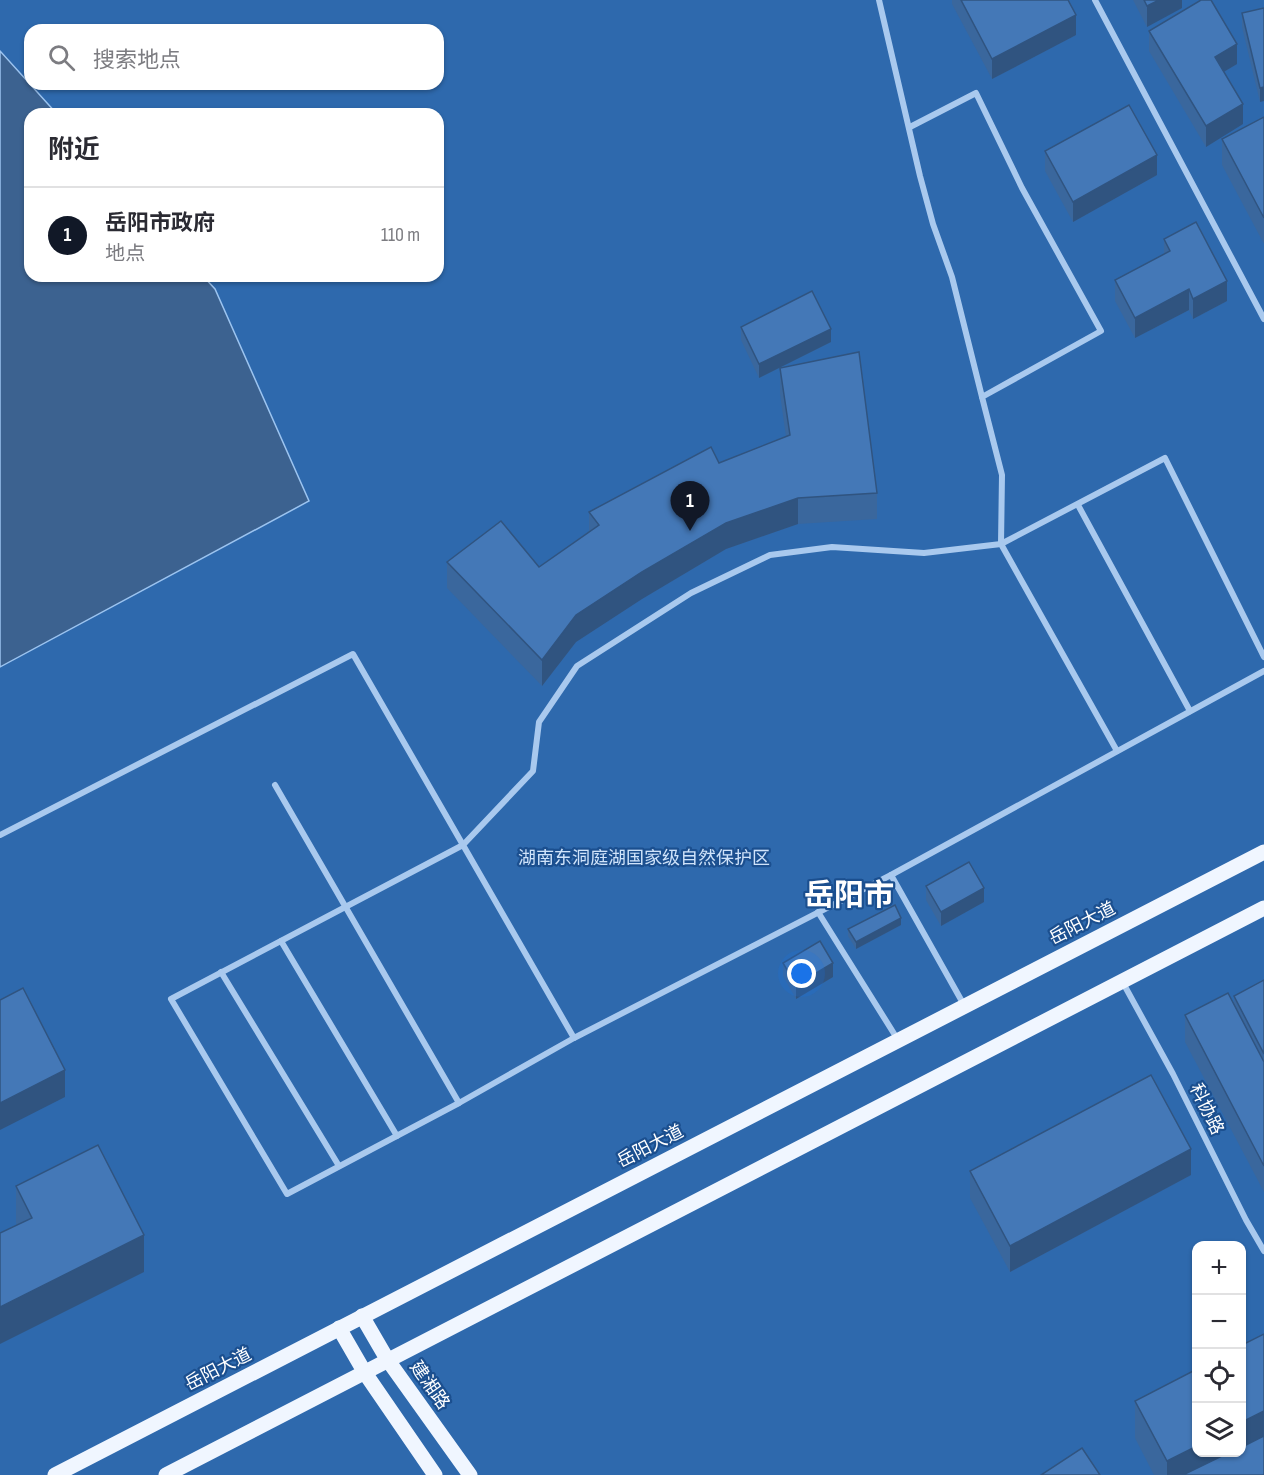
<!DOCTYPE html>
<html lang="zh">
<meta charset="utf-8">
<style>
:root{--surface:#fff;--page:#f2f2f3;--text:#2b2b33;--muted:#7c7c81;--line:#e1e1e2;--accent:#111827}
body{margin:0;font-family:"Sofia Sans Condensed","Noto Sans SC",sans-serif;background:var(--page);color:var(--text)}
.controls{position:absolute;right:18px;bottom:18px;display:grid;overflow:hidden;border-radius:12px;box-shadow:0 2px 4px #0004}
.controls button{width:54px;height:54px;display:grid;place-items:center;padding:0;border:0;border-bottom:2px solid var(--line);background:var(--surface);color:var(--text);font:30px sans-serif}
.you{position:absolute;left:802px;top:974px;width:21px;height:21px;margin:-15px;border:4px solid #fff;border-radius:50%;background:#1a73e8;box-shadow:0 0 0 9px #1a73e833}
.badge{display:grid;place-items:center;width:39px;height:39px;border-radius:50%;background:var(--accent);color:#fff;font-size:20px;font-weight:700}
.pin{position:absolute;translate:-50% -50px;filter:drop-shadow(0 2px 3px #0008)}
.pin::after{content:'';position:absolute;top:32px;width:21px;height:18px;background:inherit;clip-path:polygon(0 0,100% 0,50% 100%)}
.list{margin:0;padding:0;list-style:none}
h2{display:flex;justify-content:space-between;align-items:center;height:78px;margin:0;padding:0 24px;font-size:26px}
h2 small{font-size:20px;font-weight:400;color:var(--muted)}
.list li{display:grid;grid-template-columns:39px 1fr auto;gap:18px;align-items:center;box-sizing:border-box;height:96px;padding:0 24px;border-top:2px solid var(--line)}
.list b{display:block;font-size:22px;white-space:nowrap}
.list p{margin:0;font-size:20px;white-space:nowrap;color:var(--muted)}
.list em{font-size:20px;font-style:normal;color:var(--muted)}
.icon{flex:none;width:33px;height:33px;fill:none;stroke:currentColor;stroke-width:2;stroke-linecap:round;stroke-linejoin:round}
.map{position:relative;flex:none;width:1264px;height:1475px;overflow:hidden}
.search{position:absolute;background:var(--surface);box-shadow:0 2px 4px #0004;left:24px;top:24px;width:420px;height:66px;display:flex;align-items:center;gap:15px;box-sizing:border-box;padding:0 21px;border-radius:18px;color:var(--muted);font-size:22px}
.panel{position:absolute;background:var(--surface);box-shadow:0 2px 4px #0004;left:24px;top:108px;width:420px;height:174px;border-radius:18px}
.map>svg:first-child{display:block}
.green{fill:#2e69ad;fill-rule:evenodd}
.water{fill:#3c6290;stroke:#9cc4f0;stroke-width:1.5}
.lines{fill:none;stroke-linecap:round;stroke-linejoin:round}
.street{stroke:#a9c9ee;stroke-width:6}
.primary{stroke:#f0f6ff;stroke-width:15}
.wall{fill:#3a679d}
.shaded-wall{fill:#305480}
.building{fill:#4478b7;stroke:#305480;stroke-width:1.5}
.labels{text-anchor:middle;stroke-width:4.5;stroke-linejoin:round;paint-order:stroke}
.park-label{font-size:18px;fill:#cfe3fa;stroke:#1b4f8f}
.street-label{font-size:18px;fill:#fff;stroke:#1b4f8f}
.town-label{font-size:30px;font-weight:bold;fill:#fff;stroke:#1b4f8f}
</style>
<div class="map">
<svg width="1264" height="1475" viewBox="0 0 1264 1475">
<rect width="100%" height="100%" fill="#1b4f8f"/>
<path class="green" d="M0,0H1264V1475H0ZM30,30H438V84H30ZM30,114H438V276H30ZM1196,1246H1242V1452H1196Z"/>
<polygon class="water" points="0,51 57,114 30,114 30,276 203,276 215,289 309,501 0,667"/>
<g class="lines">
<g class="street">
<polyline points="879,0 920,176 933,224 952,277 982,397"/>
<polyline points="1095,0 1264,319"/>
<polyline points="910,127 976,93 1022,188 1101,331 982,397 1002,475 1001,544 1165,458 1264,657"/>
<polyline points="1078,505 1190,711"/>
<polyline points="275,785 459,1103"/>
<polyline points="0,835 353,654 463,845 171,999 287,1194 459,1103 574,1038"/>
<polyline points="891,875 1264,671"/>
<polyline points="818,912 898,1040"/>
<polyline points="281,941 397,1136"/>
<polyline points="221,972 339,1166"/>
<polyline points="1122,981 1173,1074 1246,1220 1264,1251"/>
<polyline points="964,1005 891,875 574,1038 463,845 533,771 539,722 577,666 691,593 770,555 832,547 924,553 1001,544 1117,751"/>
</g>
<g class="primary">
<polyline points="362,1316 387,1359 470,1475"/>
<polyline points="339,1328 365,1373 435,1475"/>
<polyline points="55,1475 1264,852"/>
<polyline points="166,1475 1264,908"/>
</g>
</g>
<g class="wall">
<polygon points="952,0 1068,0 1076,35 992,79 952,4"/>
<polygon points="1133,0 1182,0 1182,8 1147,27"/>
<polygon points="1264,8 1260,102 1242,27 1242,13"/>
<polygon points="1149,31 1237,64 1224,72 1243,124 1206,147 1149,51"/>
<polygon points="1264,117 1264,244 1222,165 1222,139"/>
<polygon points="1045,151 1157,175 1073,222 1045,171"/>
<polygon points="1164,239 1227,301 1193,319 1189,310 1135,338 1115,301 1115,280 1164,254"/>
<polygon points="741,327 831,342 759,378 741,340"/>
<polygon points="780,368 877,493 877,519 798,524 726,549 642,599 576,642 542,686 447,588 447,562 539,567 589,531 589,512 786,437 780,394"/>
<polygon points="926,886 984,902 941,926 926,900"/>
<polygon points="901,925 856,949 848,936 848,929"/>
<polygon points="783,963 833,977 796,999 783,976"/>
<polygon points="1264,980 1264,1192 1185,1042 1185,1015 1234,1005 1234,996"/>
<polygon points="970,1171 1191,1175 1010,1272 970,1198"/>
<polygon points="16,1186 144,1272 17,1225 16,1223"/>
<polygon points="1135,1401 1264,1475 1154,1475 1135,1438"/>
</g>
<g class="shaded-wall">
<polygon points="1159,0 1182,0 1182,8 1147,27 1147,6"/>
<polygon points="1076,15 1076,35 992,79 992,59"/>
<polygon points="1237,44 1237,64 1215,77 1215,57"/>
<polygon points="1264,87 1264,101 1260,102 1260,88"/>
<polygon points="1243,104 1243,124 1206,147 1206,126"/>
<polygon points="1157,155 1157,175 1073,222 1073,202"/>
<polygon points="1227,281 1227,301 1193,319 1193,299"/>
<polygon points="1189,289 1189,310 1135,338 1135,318"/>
<polygon points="831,329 831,342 759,378 759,364"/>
<polygon points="798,498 798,524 726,549 642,599 576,642 542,686 542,660 576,615 642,572 726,523"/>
<polygon points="984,888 984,902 941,926 941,912"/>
<polygon points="901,918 901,925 856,949 856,942"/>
<polygon points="833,963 833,977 796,999 796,985"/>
<polygon points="65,1070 65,1097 0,1130 0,1103"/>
<polygon points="1191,1149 1191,1175 1010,1272 1010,1246"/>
<polygon points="144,1235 144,1272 0,1344 0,1307"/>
<polygon points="1264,1411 1264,1448 1212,1475 1167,1475 1167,1461 1197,1446 1197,1452 1242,1452 1242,1422"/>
</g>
<g class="building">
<polygon points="961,0 1068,0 1076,15 992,59"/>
<polygon points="1144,0 1159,0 1147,6"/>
<polygon points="1201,0 1211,0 1237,44 1215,57 1243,104 1206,126 1149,31"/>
<polygon points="1264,8 1264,87 1260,88 1242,13"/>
<polygon points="1129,105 1157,155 1073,202 1045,151"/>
<polygon points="1264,117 1264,218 1222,139"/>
<polygon points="1196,222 1227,281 1193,299 1189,289 1135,318 1115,280 1170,251 1164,239"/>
<polygon points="812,291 831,329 759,364 741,327"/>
<polygon points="859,352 877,493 798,498 726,523 642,572 576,615 542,660 447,562 501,521 539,567 599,525 589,512 711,447 719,463 790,435 780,368"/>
<polygon points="969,862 984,888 941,912 926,886"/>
<polygon points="895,905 901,918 856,942 848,929"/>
<polygon points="820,941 833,963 796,985 783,963"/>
<polygon points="1264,980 1264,1054 1234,996"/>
<polygon points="23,988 65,1070 0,1103 0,1000"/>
<polygon points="1228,993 1264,1062 1264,1166 1185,1015"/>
<polygon points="1151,1075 1191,1149 1010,1246 970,1171"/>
<polygon points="98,1145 144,1235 0,1307 0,1233 32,1218 16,1186"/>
<polygon points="1264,1334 1264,1411 1242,1422 1242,1345"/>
<polygon points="1197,1369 1197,1446 1167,1461 1135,1401"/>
<polygon points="1264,1436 1264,1475 1183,1475 1230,1452 1242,1452 1242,1447"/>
<polygon points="1082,1448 1100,1475 1041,1475"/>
</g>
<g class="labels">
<g class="park-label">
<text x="644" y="864">湖南东洞庭湖国家级自然保护区</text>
</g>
<g class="street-label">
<text transform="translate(1082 923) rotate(-27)" y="6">岳阳大道</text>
<text transform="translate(1207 1109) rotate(64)" y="6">科协路</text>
<text transform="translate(650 1146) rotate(-27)" y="6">岳阳大道</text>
<text transform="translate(218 1369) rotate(-27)" y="6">岳阳大道</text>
<text transform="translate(430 1385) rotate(55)" y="6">建湘路</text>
</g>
<g class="town-label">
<text x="849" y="905">岳阳市</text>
</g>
</g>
</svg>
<div class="controls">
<button>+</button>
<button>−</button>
<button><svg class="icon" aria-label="locate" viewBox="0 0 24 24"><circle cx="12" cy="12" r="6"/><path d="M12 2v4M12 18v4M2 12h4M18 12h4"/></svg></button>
<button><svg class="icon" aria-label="layers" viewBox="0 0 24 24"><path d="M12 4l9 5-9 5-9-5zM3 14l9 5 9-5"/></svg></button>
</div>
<div class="you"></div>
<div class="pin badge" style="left:690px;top:531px">1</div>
<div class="search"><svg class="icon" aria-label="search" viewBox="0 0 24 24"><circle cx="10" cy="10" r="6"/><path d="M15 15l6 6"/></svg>搜索地点</div>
<section class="panel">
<h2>附近<small></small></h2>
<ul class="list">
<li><span class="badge">1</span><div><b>岳阳市政府</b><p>地点</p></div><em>110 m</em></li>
</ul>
</section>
</div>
